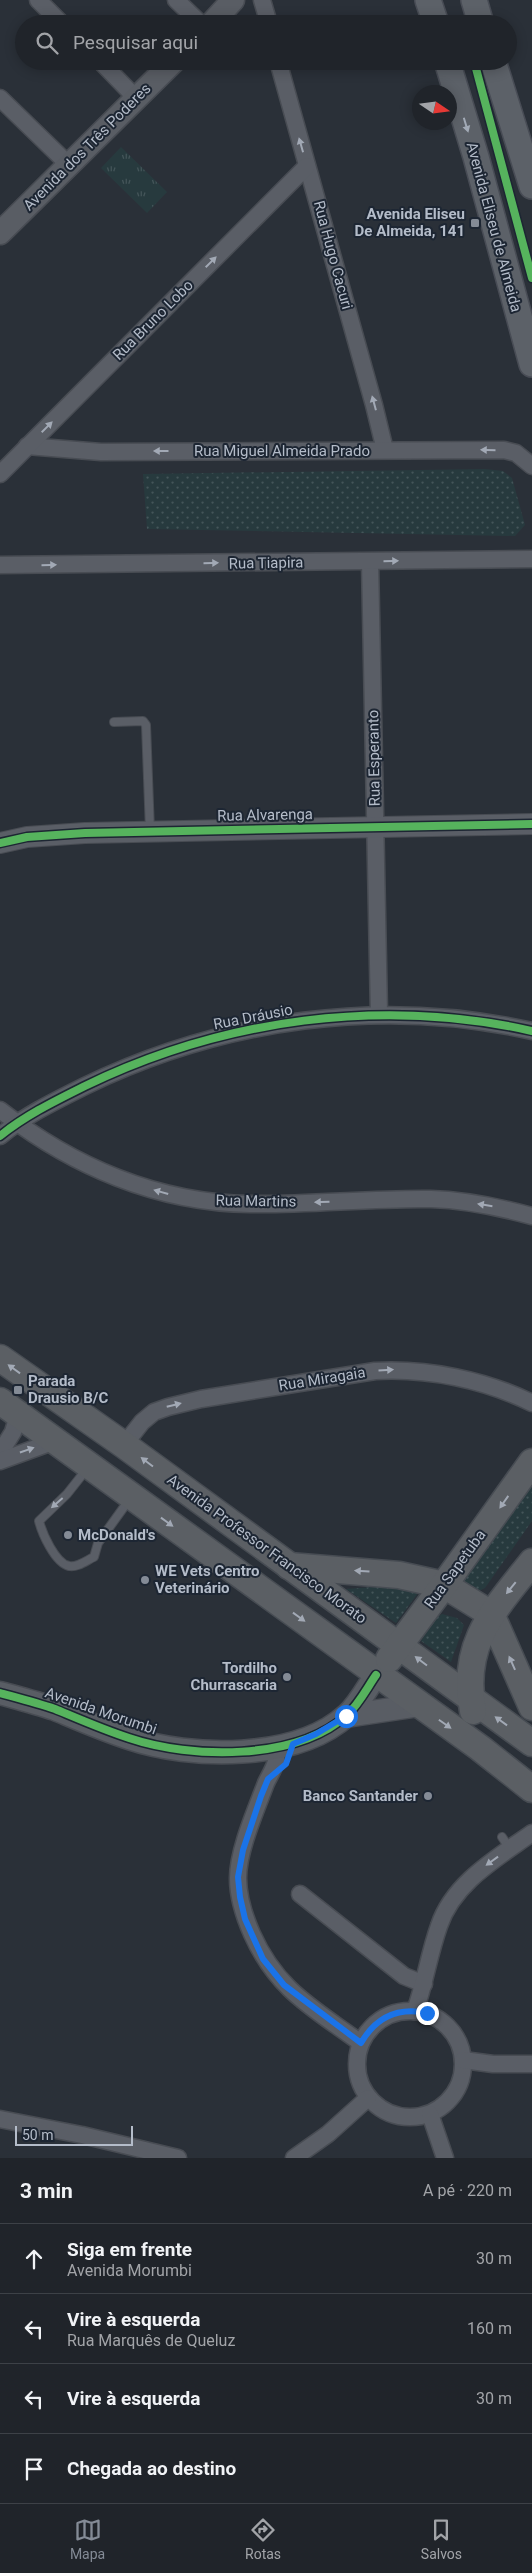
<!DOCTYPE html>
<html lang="pt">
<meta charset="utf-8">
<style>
:root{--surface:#20242a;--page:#2d3036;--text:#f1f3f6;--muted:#a2a4a8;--line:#3d4147;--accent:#848b96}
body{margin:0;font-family:Roboto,sans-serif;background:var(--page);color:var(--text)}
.compass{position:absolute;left:412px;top:85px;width:45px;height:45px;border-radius:50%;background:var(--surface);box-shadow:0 2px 12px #0003;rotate:103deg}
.scale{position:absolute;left:15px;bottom:12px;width:118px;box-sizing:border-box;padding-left:5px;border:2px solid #b4bcc9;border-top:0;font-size:14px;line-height:18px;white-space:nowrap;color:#b4bcc9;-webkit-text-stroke:4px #1d2633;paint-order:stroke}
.stop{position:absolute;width:15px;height:15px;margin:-11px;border:4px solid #1a73e8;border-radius:50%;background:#fff}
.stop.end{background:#1a73e8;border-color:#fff;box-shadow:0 1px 5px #0008}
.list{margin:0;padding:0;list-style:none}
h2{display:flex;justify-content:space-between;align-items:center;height:65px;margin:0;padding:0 20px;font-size:21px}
h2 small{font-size:16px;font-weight:400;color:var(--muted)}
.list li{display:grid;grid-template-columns:32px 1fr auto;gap:15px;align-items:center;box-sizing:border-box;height:70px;padding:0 20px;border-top:1px solid var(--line)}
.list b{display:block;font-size:19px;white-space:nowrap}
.list p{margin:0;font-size:16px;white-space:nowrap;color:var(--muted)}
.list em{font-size:16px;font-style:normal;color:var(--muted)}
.icon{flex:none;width:28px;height:28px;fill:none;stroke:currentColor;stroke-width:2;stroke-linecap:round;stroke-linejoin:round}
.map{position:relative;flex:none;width:532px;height:2158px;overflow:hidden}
.search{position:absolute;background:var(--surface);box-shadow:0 2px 12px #0003;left:15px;right:15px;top:15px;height:55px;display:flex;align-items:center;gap:12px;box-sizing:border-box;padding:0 18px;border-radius:28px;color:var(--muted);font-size:19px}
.sheet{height:345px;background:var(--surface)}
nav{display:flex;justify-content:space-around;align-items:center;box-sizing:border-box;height:70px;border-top:1px solid var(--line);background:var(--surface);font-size:14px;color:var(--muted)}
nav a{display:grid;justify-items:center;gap:2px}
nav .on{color:var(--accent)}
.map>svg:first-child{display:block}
.grass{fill:url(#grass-tufts)}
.park{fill:url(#park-dots)}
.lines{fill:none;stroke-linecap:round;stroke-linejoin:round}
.service-casing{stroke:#484c53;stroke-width:10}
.minor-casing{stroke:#484c53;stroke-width:19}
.tertiary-casing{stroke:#484c53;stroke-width:22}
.secondary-casing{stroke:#484c53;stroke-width:25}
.primary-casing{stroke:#484c55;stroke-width:28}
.trunk-casing{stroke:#474c53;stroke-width:29}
.service{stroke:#5a5e66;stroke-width:8}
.minor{stroke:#5a5e66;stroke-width:16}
.tertiary{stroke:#5a5e66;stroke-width:20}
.secondary{stroke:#595d64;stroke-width:22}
.primary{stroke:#5c6168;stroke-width:25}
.trunk{stroke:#5b5f64;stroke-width:26}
.cycleway-casing{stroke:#1d2633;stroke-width:11}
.cycleway{stroke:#56b35d;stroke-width:8}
.oneway{fill:#a2aab6}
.oneway2{fill:#a2a9b5}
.route{stroke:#1a73e8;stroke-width:6}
.poi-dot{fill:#848b96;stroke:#1d2633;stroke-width:2}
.labels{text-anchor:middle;stroke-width:4;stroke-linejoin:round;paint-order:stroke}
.street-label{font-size:15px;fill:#b4bcc9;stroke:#1d2633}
.poi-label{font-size:15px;font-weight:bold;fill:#b4bcc9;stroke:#1d2633;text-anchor:end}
</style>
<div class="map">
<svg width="532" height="2158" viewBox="0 0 532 2158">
<defs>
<pattern id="grass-tufts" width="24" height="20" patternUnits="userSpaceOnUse" patternTransform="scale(1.25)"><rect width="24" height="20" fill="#273a3e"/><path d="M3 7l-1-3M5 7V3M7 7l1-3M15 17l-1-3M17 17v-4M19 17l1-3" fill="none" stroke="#445559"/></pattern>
<pattern id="park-dots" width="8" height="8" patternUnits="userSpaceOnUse" patternTransform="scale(1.25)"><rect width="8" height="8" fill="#273a3e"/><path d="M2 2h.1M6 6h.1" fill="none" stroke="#445559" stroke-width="1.8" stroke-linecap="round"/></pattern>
</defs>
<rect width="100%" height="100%" fill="#2a3038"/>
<polygon class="grass" points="121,147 167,192 147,213 101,168"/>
<g class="park">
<polygon points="485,469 503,471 512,478 525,525 515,536 147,529 143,474"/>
<polygon points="532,1478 532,1521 485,1588 479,1591 465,1586 463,1580"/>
<polygon points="415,1584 421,1589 396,1623 346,1589"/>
<polygon points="442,1614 457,1618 464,1625 451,1662 421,1641 437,1617"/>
</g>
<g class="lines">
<g class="service-casing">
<g id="service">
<polyline points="114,722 143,721 146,725 150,831"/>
<path d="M86,1470L67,1494L39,1521C42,1533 55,1563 69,1566C77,1568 87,1560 94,1557L98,1543L129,1500"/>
<polyline points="502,1837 510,1849"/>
</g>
</g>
<g class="minor-casing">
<g id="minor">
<polyline points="38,0 62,24"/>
<polyline points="176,0 201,24"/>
<polyline points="262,0 269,24"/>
<polyline points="100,61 136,98"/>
<polyline points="278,61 374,405 385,450"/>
<polyline points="0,98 69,165"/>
<polyline points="27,446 101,452 504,450 516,453 532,466"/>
<polyline points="0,474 307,166"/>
<polyline points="370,562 379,1014"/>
<polyline points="0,565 532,559"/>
<path d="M0,1110C72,1166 157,1203 250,1204C310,1205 371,1198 431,1199C466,1200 499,1207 532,1216"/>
<path d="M0,1136C26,1115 55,1101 85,1086C223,1019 382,997 532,1031"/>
<path d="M124,1445L142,1422L154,1412L168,1407L201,1399L375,1371C428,1368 485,1380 532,1403"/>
<polyline points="0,1453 13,1432 18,1415"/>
<polyline points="0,1461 55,1441"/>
<path d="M274,1748C281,1760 271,1772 266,1783C256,1810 238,1850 238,1878C238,1898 244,1916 252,1934C277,1990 313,2008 361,2043"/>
<polyline points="300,1894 404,1976 424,1984"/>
<circle cx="410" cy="2064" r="53"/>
<path d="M415,2011C425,1983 429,1954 439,1926C453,1883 497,1858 532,1833"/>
<polyline points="463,2060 493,2064 532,2064"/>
<polyline points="430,2114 445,2158"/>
<polyline points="0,2119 82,2135 178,2158"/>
<polyline points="294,2158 328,2134 368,2098"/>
</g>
</g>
<g class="tertiary-casing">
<polyline id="tertiary" points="0,843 27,837 85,833 532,824"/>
</g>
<g class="secondary-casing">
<g id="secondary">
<polyline points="211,24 233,0"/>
<polyline points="0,233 174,61"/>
<path d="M0,1693C18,1698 37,1703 55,1709C79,1719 104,1730 129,1738C191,1759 296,1761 347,1715C359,1704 367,1688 376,1675"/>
<polyline points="346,1716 419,1705"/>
</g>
</g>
<g class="primary-casing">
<g id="primary">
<polyline points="428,0 436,24"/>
<polyline points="474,0 481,24"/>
<polyline points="447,61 476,157 532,364"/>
<polyline points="493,61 532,186"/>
</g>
</g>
<g class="trunk-casing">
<g id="trunk">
<polyline points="0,1358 124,1445 532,1743"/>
<polyline points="0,1401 480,1748 532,1789"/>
<polyline points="289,1566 399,1575 444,1585 491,1614 532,1707"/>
<polyline points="389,1659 444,1585 532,1462"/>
<path d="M473,1711C460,1644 494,1610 532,1562"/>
</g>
</g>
<use href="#service" class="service"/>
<use href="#minor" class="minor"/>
<use href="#tertiary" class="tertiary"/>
<use href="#secondary" class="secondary"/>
<use href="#primary" class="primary"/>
<use href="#trunk" class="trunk"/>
<g class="cycleway-casing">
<g id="cycleway">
<polyline points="474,61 532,278"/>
<polyline points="0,843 27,837 85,833 532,824"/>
<path d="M0,1136C26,1115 55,1101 85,1086C223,1019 382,997 532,1031"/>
<path d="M0,1693C18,1698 37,1703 55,1709C79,1719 104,1730 129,1738C191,1759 296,1761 347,1715C359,1704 367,1688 376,1675"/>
</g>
</g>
<use href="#cycleway" class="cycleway"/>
</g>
<defs><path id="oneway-solid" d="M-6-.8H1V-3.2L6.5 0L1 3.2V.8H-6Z" transform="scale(1.25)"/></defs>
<use class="oneway" href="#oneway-solid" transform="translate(466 125) rotate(73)"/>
<g class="oneway2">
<use href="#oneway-solid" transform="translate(301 145) rotate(-106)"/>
<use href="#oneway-solid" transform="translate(211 262) rotate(-45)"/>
<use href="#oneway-solid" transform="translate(374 403) rotate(-105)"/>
<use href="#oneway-solid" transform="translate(47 427) rotate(-45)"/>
<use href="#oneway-solid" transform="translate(488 450) rotate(-179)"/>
<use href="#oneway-solid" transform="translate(161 451) rotate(180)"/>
<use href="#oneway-solid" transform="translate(391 561) rotate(-1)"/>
<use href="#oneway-solid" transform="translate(211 563) rotate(-1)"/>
<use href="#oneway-solid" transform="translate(49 565) rotate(-1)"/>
<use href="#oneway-solid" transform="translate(161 1192) rotate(-164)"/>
<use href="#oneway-solid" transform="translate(322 1202) rotate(178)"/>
<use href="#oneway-solid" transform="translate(485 1205) rotate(-171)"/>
<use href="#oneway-solid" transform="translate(14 1369) rotate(-144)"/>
<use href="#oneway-solid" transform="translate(386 1370) rotate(-3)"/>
<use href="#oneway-solid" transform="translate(174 1405) rotate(-14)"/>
<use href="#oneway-solid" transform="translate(27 1450) rotate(-19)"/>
<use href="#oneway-solid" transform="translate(147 1462) rotate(-143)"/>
<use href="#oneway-solid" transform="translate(504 1502) rotate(125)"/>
<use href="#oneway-solid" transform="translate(57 1503) rotate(139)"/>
<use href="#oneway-solid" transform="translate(167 1522) rotate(36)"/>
<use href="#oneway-solid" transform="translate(362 1571) rotate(-176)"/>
<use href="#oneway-solid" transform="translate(511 1588) rotate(129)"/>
<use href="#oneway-solid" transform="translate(299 1617) rotate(36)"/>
<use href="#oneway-solid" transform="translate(421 1661) rotate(-143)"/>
<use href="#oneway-solid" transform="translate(512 1663) rotate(-114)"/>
<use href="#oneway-solid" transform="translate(501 1721) rotate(-144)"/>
<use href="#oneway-solid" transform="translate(445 1724) rotate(35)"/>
<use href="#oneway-solid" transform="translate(492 1861) rotate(144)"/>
</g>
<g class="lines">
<path class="route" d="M346,1716L316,1734L293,1744L286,1764L268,1779L261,1796L243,1850L238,1877L240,1897L245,1919L263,1959L284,1985L361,2043C376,2017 398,2007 427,2013"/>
</g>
<g class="poi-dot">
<rect x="470" y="218" width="10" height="10" rx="2.5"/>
<rect x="13" y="1385" width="10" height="10" rx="2.5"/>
<circle cx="68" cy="1535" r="5"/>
<circle cx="145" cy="1580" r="5"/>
<circle cx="287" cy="1677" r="5"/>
<circle cx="428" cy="1796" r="5"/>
</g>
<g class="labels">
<g class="street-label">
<text transform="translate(87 147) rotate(-45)" y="5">Avenida dos Três Poderes</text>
<text transform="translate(494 227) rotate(75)" y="5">Avenida Eliseu de Almeida</text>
<text transform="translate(333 255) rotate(75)" y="5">Rua Hugo Cacuri</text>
<text transform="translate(153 320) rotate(-45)" y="5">Rua Bruno Lobo</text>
<text x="282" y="456">Rua Miguel Almeida Prado</text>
<text transform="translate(266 563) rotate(-1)" y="5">Rua Tiapira</text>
<text transform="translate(374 758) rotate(-91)" y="5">Rua Esperanto</text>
<text transform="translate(265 815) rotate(-1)" y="5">Rua Alvarenga</text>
<text transform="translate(253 1017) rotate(-11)" y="5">Rua Dráusio</text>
<text transform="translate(256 1201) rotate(1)" y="5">Rua Martins</text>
<text transform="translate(322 1379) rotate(-9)" y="5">Rua Miragaia</text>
<text transform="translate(267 1549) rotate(36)" y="5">Avenida Professor Francisco Morato</text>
<text transform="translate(455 1569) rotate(-54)" y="5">Rua Sapetuba</text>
<text transform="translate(101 1711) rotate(19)" y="5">Avenida Morumbi</text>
</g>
<g class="poi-label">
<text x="465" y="219">Avenida Eliseu<tspan x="465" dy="17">De Almeida, 141</tspan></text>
<text x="28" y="1386" text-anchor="start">Parada<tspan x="28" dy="17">Drausio B/C</tspan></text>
<text x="78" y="1540" text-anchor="start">McDonald's</text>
<text x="155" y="1576" text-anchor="start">WE Vets Centro<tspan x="155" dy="17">Veterinário</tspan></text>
<text x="277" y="1673">Tordilho<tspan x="277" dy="17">Churrascaria</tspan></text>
<text x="418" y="1801">Banco Santander</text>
</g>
</g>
</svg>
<svg class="compass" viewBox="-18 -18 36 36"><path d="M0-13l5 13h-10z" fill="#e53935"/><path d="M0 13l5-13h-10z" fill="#a2a4a8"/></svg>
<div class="scale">50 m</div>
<div class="stop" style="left:346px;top:1716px"></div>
<div class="stop end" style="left:427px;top:2013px"></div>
<div class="search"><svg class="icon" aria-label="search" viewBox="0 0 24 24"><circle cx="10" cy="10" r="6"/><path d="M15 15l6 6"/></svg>Pesquisar aqui</div>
</div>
<section class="sheet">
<h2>3 min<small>A pé · 220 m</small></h2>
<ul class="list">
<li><svg class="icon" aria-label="ahead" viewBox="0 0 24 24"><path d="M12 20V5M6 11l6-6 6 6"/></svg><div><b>Siga em frente</b><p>Avenida Morumbi</p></div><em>30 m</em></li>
<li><svg class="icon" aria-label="left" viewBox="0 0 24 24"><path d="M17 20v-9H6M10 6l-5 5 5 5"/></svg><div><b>Vire à esquerda</b><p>Rua Marquês de Queluz</p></div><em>160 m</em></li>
<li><svg class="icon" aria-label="left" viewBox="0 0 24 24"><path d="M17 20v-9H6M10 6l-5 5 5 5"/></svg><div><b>Vire à esquerda</b></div><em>30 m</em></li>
<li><svg class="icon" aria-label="arrive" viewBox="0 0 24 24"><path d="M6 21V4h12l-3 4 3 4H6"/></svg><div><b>Chegada ao destino</b></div></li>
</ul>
</section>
<nav>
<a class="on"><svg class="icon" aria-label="map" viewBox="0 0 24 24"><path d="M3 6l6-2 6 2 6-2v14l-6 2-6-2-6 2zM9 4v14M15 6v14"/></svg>Mapa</a>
<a><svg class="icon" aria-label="directions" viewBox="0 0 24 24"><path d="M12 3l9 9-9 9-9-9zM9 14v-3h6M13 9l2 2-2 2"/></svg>Rotas</a>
<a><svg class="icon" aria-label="saved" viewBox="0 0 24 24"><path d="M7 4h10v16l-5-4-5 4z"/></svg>Salvos</a>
</nav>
